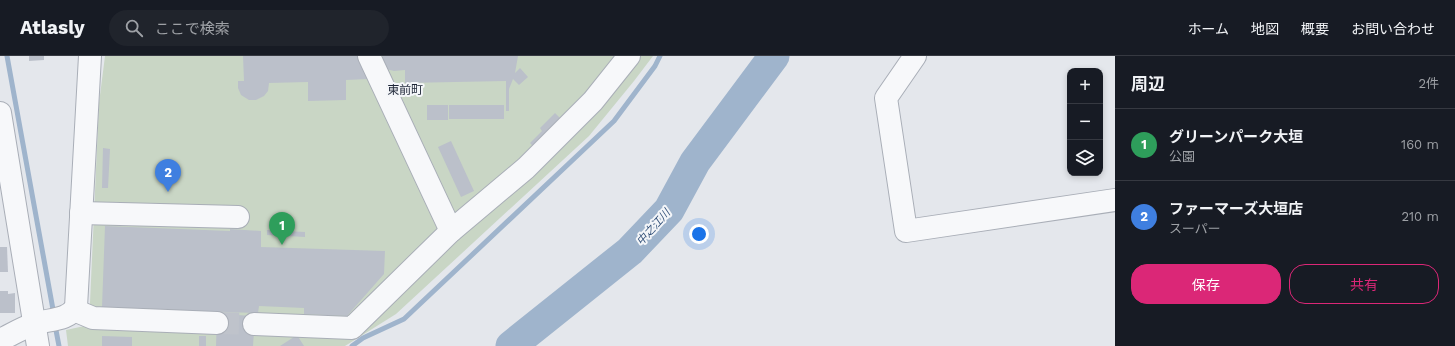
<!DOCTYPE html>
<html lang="ja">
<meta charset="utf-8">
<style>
:root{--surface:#171b24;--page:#20242c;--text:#f1f3f6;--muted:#9ea1a6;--line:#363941;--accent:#db2777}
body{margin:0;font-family:"Work Sans","Noto Sans JP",sans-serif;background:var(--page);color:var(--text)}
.controls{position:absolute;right:12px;top:12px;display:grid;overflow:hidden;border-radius:8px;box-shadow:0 2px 6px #0003}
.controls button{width:36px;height:36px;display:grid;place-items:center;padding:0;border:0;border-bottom:1px solid var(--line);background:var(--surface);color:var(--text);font:20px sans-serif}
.you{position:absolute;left:699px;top:178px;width:14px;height:14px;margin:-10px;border:3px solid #fff;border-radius:50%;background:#1a73e8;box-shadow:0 0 0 6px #1a73e833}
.badge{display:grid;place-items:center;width:26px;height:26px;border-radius:50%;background:var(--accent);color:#fff;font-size:13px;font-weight:700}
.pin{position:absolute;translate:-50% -33px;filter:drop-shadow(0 1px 2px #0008)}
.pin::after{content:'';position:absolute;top:21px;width:14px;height:12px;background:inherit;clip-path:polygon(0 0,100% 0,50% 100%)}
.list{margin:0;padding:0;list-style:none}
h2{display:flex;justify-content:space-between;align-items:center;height:52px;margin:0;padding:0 16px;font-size:17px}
h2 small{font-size:13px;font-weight:400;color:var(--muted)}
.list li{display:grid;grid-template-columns:26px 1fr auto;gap:12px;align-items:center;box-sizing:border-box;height:72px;padding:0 16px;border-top:1px solid var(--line)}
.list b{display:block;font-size:15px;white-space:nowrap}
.list p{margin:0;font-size:13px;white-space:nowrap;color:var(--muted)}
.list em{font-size:13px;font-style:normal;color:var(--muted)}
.actions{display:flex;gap:8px;padding:12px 16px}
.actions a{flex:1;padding:9px 0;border:1px solid var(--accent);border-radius:16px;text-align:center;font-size:14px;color:var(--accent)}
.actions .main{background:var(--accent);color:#fff}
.icon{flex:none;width:22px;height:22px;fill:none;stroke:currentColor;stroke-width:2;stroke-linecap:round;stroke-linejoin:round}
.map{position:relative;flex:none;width:1115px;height:290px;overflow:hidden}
header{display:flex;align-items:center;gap:24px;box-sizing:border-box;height:56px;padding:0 20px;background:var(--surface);border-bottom:1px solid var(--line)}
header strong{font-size:19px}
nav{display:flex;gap:22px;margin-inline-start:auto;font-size:14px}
.search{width:280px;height:36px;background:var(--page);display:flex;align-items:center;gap:10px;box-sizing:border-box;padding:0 14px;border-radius:22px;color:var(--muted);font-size:15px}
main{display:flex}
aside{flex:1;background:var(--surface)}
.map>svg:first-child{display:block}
.green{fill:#c9d6c5}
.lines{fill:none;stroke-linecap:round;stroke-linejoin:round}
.stream{stroke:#9fb4cc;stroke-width:5}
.river{stroke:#9fb4cc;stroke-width:31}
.building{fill:#bbc0ca}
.minor-tunnel{stroke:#bfc3cb;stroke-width:22;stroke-dasharray:22 11;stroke-linecap:butt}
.minor-casing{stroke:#a9aeb7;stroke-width:24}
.minor{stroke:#f7f8fa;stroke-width:22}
.labels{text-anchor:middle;stroke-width:4;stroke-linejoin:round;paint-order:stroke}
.water-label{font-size:11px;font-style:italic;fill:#34527a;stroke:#f4f6f9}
.quarter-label{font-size:12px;fill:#1d2536;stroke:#f4f6f9}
</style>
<header>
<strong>Atlasly</strong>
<div class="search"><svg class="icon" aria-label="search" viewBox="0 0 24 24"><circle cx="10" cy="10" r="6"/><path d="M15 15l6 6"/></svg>ここで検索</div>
<nav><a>ホーム</a><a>地図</a><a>概要</a><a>お問い合わせ</a></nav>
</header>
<main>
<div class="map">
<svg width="1115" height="290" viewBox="0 0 1115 290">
<rect width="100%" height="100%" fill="#e4e7ec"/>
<polygon class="green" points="105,0 653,0 634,25 589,80 396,258 345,290 68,290 66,274 89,269 99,47"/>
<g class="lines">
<g class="stream">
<polyline points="7,0 54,259"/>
<polyline points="55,269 59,290"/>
<polyline points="352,290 363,282 404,263 614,65 655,10 660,0"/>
</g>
<polyline class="river" points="511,290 630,195 669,154 695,106 774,0"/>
</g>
<g class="building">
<polygon points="29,0 44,0 44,4 29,5"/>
<polygon points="243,0 357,0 368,23 346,24 346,44 308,45 308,26 269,27 268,35 264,40 256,44 249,44 241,39 238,32 238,25 244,25"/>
<polygon points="383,0 518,0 515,17 520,12 528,21 519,29 513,23 509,33 509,55 506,55 506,25 405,27 405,14 394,15 386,13 381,6"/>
<rect x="427" y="49" width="21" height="15"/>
<rect x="449" y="49" width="55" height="14"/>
<polygon points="555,57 563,65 535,92 530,87 542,75 540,72"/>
<polygon points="451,85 474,135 461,141 438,91"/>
<polygon points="103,92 110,93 108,132 102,132"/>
<polygon points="105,170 230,175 230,173 261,175 261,191 385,195 384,218 347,260 304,258 304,252 259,250 258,257 197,255 197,258 177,258 177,254 102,251"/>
<polygon points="267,174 305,176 305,181 267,179"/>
<polygon points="0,191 7,191 8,216 0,216"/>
<polygon points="0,235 8,235 8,238 15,237 15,257 0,257"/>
<polygon points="217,258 255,260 253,290 216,290"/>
<polygon points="297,279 304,290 280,290"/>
<polygon points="102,280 132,281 132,290 102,290"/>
<rect x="199" y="280" width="7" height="10"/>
</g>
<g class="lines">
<polyline class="minor-tunnel" points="217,267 254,268"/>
<g class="minor-casing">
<g id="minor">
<polyline points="369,0 451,175"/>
<polyline points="915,0 886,42 906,175 1115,144"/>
<polyline points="0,57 38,290"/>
<polyline points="81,157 238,161"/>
<polyline points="74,254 93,262 217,267"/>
<polyline points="254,268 352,272 451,175 526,112 593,45 629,0"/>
<path d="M0,284C11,279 22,272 34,268C48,263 68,265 76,251L90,0"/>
</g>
</g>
<use href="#minor" class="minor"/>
</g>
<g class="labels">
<g class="water-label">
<text transform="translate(653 171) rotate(-48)" y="4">中之江川</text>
</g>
<g class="quarter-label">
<text x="405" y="38">東前町</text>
</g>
</g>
</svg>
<div class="controls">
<button>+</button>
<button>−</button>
<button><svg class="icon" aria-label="layers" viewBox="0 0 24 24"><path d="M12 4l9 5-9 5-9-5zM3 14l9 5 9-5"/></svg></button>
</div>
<div class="you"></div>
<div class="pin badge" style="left:282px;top:189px;background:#2e9e5b">1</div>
<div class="pin badge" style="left:168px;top:136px;background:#3f7fe0">2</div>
</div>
<aside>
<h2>周辺<small>2件</small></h2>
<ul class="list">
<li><span class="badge" style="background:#2e9e5b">1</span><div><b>グリーンパーク大垣</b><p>公園</p></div><em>160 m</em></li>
<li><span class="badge" style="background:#3f7fe0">2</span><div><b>ファーマーズ大垣店</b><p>スーパー</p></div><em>210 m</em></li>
</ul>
<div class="actions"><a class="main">保存</a><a>共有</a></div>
</aside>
</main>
